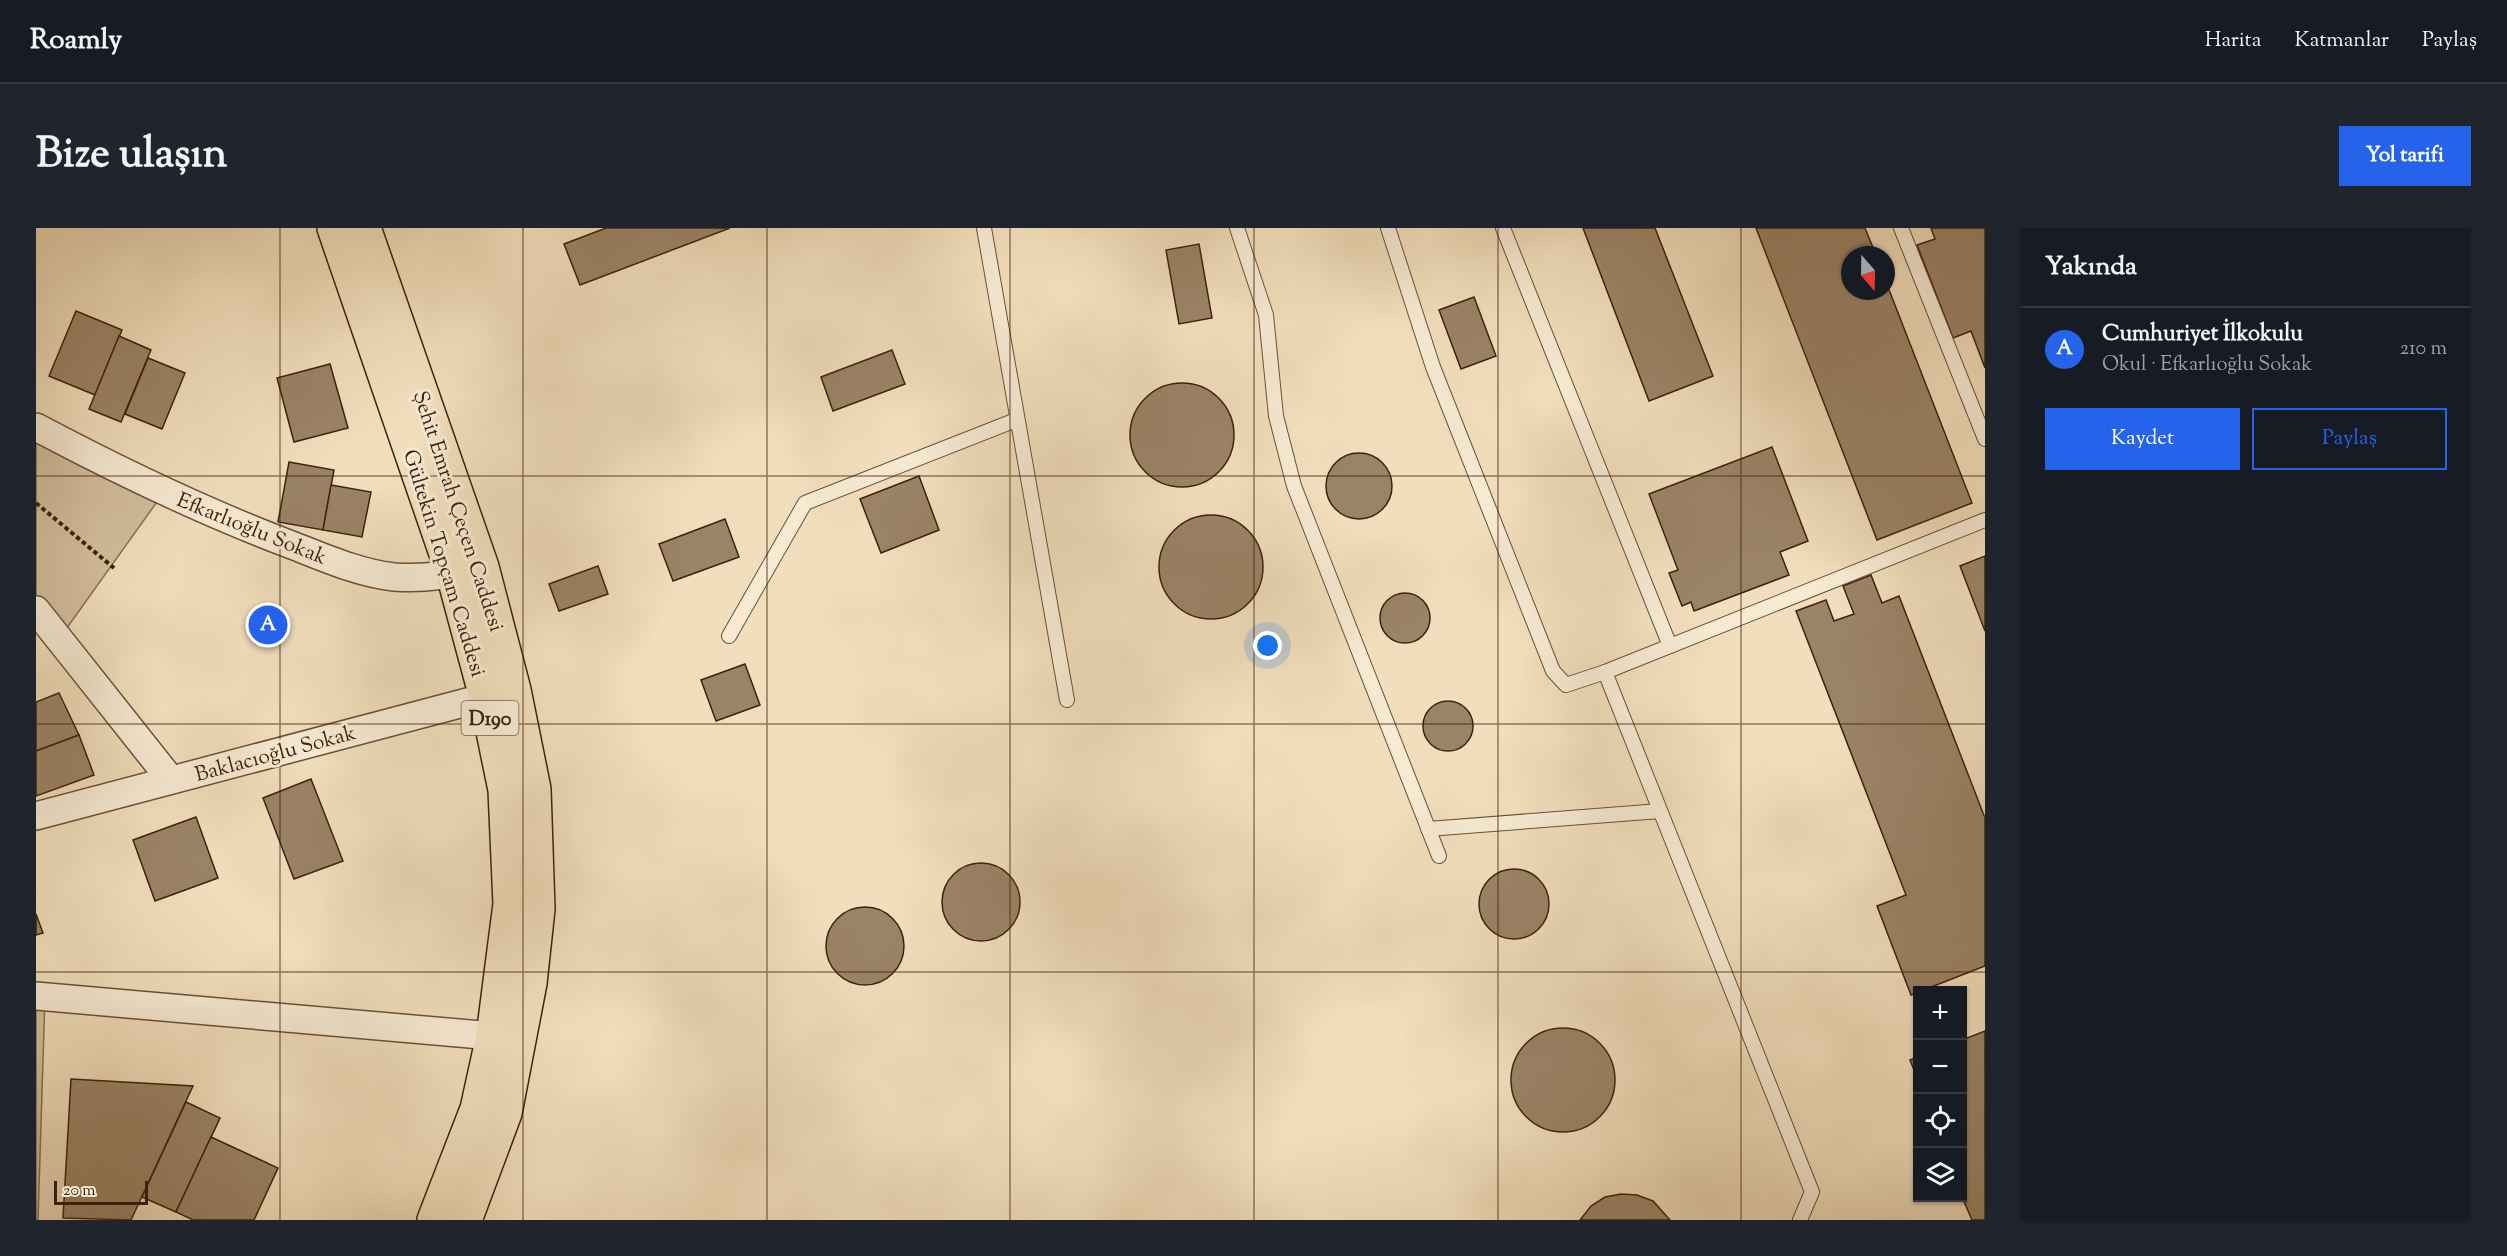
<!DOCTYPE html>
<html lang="tr">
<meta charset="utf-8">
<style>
:root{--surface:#171b24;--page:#20242c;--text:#f1f3f6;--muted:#9ea1a6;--line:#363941;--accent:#2563eb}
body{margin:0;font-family:"Sorts Mill Goudy",serif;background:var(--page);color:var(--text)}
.controls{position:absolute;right:18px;bottom:18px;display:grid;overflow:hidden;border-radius:0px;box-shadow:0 2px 4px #0004}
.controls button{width:54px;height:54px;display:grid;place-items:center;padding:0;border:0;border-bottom:2px solid var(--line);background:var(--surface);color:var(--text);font:30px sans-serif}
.compass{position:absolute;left:1805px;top:18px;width:54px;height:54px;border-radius:50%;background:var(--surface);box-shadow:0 2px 4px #0004;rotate:160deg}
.scale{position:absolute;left:18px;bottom:15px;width:94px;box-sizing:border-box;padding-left:6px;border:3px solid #3e210a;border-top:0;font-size:16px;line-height:21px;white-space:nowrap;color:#3e210a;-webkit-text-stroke:4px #f6ead3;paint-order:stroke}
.you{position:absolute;left:1232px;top:418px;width:21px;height:21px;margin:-15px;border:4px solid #fff;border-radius:50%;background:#1a73e8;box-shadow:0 0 0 9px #1a73e833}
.badge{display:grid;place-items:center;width:39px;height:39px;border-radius:50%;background:var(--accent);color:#fff;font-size:20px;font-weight:700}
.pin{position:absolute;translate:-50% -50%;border:3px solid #fff;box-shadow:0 2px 6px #0006}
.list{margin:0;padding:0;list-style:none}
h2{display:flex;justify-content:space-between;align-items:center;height:78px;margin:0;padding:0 24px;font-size:26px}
h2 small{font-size:20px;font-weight:400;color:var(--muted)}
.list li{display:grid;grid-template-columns:39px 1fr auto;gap:18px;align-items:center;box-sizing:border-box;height:84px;padding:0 24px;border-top:2px solid var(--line)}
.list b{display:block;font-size:22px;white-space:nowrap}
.list p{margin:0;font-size:20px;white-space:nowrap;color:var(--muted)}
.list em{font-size:20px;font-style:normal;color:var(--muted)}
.actions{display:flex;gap:12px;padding:18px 24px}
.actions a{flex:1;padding:14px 0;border:2px solid var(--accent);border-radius:0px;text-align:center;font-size:21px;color:var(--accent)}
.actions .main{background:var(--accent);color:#fff}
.icon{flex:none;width:33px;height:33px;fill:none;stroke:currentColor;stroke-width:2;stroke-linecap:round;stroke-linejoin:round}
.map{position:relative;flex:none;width:1949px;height:992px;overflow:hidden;border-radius:0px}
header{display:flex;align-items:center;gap:36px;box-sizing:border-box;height:84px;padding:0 30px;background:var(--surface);border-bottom:2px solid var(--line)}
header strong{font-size:28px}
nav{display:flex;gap:33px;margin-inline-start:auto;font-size:21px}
.intro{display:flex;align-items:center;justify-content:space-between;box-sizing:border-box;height:144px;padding:0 36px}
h1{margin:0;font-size:42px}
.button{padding:15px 27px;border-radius:0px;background:var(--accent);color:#fff;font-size:21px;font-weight:700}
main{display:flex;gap:36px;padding:0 36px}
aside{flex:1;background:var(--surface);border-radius:0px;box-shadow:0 2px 4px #0004}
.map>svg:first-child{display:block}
.green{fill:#d3be9e;stroke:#887054;stroke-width:1.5}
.building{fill:#9b8367;stroke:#3e210a;stroke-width:1.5}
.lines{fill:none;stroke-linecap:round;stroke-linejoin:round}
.lane-casing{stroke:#6b5036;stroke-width:16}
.street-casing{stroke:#6b5036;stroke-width:30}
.highway-casing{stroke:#3e210a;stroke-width:36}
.path{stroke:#3e210a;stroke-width:4;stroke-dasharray:4.5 3;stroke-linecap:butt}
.lane{stroke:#f6ead3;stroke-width:14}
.street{stroke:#f6ead3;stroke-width:27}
.highway{stroke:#f1debc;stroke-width:33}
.grid{fill:none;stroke:#3e210a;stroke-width:1.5;stroke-opacity:0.55}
.labels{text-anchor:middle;stroke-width:6;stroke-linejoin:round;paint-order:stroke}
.shield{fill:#f6ead3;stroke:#755d46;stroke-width:1.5}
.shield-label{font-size:20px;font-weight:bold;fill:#3e210a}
.street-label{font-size:21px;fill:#3e210a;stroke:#f6ead3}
</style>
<header>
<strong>Roamly</strong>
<nav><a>Harita</a><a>Katmanlar</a><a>Paylaş</a></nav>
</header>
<div class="intro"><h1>Bize ulaşın</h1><a class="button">Yol tarifi</a></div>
<main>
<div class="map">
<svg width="1949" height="992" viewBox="0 0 1949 992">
<rect width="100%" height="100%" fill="#f1debc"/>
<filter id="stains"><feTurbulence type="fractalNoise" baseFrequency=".00333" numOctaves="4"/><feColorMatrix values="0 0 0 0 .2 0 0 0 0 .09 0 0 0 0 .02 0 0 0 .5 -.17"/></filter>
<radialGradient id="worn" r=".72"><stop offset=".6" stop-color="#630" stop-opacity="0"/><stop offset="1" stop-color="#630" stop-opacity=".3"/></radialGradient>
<g class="green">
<polygon points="0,199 128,264 23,411 0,382"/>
<polygon points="0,768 9,769 2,992 0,992"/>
</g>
<g class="building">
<polygon points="570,0 694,0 544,57 528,16"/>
<polygon points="1547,0 1619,0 1677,148 1613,173"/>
<polygon points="1720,0 1829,0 1840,27 1814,27 1814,63 1850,63 1850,54 1936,275 1841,312"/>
<polygon points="1895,0 1949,0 1949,140 1935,103 1917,110 1881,17 1899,11"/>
<polygon points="1163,16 1176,90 1143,96 1130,22"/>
<polygon points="1438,69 1460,128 1425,141 1403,82"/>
<polygon points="40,83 86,102 59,167 13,148"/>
<polygon points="83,108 115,122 85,194 53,181"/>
<polygon points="856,122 869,156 797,183 785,149"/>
<polygon points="112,130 149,145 126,201 89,186"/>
<polygon points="294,136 312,200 258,214 241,150"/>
<circle cx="1146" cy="207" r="52"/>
<polygon points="1736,219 1772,313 1744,324 1753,347 1658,383 1655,374 1646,378 1633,345 1642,342 1613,266"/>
<circle cx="1323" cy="258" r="33"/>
<polygon points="253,234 298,242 287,302 242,294"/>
<polygon points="883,248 903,302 845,325 824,271"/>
<polygon points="295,257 335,264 326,309 287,302"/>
<circle cx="1175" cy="339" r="52"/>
<polygon points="689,291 703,329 637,353 623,316"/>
<polygon points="1949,328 1949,403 1924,338"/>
<polygon points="562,338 572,366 523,383 513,356"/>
<polygon points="1835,347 1846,375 1863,368 1949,590 1949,738 1875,767 1841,678 1870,667 1760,383 1790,372 1798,393 1818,386 1807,358"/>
<circle cx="1369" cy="390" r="25"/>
<polygon points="709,436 724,477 680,493 665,452"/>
<polygon points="23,465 43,507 0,523 0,474"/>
<circle cx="1412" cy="498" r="25"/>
<polygon points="43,507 58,547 0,568 0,523"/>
<polygon points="275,551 307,633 258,651 227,570"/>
<polygon points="160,589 182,650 119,673 97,612"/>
<circle cx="945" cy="674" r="39"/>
<circle cx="1478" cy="676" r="35"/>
<circle cx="829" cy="718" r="39"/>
<polygon points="0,686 7,705 0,707"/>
<circle cx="1527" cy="852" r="52"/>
<polygon points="1949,803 1949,992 1936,992 1926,969 1926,812"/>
<polygon points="1882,829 1882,852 1874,832"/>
<polygon points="35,851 157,858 95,992 27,990"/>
<polygon points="150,874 184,890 140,984 106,969"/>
<polygon points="175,909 242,940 218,992 157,992 140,984"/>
<polygon points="1585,966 1601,967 1617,973 1634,992 1544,992 1555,978 1569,969"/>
</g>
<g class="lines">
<g class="lane-casing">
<g id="lane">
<polyline points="948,0 1031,472"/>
<polyline points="1201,0 1230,87 1240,188 1258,258 1403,628"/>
<polyline points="1352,0 1397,139 1517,443 1530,457 1569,444"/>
<polyline points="1467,0 1634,418"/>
<polyline points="1865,0 1949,211"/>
<polyline points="693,408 769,275 980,192"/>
<polyline points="1392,601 1624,583"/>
<polyline points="1764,992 1776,964 1569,444 1949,292"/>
</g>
</g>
<g class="street-casing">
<g id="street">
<path d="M0,199C83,243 166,283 253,316C287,329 322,345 358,349C384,351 410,348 435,341"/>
<polyline points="0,382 135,552"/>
<polyline points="0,588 469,464"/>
<polyline points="0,768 457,808"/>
</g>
</g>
<g class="highway-casing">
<g id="highway">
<polyline points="298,0 417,346 450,469 469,562 474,676 457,808 441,881 398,992"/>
<polyline points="328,0 446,339 478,462 498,561 502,681 494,755 469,885 429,992"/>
</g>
</g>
<polyline class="path" points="0,275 78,340"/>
<use href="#lane" class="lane"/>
<use href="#street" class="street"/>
<use href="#highway" class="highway"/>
</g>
<path class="grid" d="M244,0V992M487,0V992M731,0V992M974,0V992M1218,0V992M1462,0V992M1705,0V992M0,248H1949M0,496H1949M0,744H1949"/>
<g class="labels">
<rect class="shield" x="425.5" y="473" width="57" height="34" rx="4.5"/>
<g class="shield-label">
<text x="454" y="497">D190</text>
</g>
<g class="street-label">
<text transform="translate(423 283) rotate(72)" y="7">Şehit Emrah Çeçen Caddesi</text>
<text transform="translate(216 300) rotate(22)" y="7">Efkarlıoğlu Sokak</text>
<text transform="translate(409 335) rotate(73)" y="7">Gültekin Topçam Caddesi</text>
<text transform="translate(239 525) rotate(-15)" y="7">Baklacıoğlu Sokak</text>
</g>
</g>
<rect width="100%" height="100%" filter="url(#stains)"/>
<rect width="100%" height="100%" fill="url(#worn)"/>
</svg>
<div class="controls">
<button>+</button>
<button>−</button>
<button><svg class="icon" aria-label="locate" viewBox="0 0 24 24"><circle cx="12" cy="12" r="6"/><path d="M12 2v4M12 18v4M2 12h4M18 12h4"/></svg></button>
<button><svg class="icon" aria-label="layers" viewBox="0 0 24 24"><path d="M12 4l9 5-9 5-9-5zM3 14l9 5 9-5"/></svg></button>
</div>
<svg class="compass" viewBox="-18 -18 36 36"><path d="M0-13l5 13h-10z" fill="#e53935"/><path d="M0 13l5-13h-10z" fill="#9ea1a6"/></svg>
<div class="scale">20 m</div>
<div class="you"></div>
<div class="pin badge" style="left:232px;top:397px">A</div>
</div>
<aside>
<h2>Yakında<small></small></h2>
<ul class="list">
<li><span class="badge">A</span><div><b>Cumhuriyet İlkokulu</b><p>Okul · Efkarlıoğlu Sokak</p></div><em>210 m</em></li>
</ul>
<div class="actions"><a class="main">Kaydet</a><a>Paylaş</a></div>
</aside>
</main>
